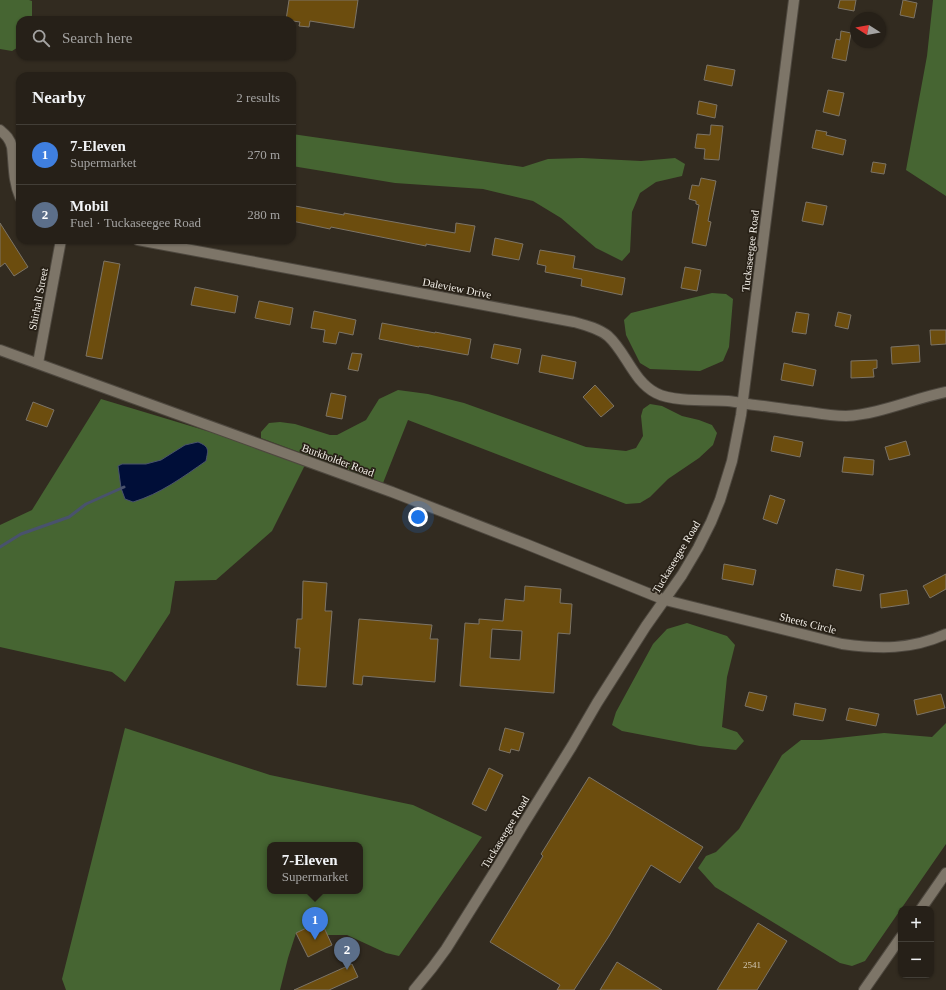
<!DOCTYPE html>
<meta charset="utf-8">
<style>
:root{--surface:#262018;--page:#2e2821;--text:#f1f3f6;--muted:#a4a3a2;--line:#423e37;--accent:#bca0f2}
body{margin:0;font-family:Georgia,serif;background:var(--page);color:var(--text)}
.controls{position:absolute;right:12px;bottom:12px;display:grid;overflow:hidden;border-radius:8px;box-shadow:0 1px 3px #0004}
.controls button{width:36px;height:36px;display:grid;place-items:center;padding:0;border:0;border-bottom:1px solid var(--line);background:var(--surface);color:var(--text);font:20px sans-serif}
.compass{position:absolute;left:850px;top:12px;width:36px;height:36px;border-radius:50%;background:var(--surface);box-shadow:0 1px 3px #0004;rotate:281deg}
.you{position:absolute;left:418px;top:517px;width:14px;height:14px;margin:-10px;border:3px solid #fff;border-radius:50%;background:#1a73e8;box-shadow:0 0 0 6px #1a73e833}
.badge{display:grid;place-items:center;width:26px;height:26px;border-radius:50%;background:var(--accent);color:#fff;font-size:13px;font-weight:700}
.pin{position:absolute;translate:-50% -33px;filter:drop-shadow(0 1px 2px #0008)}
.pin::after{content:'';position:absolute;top:21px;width:14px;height:12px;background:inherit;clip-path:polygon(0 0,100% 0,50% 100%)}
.popup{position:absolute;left:267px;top:842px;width:96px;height:52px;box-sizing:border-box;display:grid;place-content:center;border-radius:8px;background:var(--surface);filter:drop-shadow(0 1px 3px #0005);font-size:13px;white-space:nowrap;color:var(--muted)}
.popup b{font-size:15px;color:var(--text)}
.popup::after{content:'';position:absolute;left:50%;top:100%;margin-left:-8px;border:8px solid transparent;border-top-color:var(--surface)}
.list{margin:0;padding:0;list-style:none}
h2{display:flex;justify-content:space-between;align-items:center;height:52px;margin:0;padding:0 16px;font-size:17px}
h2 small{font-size:13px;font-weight:400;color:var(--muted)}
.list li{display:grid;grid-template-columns:26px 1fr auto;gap:12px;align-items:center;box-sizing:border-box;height:60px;padding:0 16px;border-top:1px solid var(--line)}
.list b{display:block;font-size:15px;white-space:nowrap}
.list p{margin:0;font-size:13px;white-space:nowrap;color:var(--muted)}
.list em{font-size:13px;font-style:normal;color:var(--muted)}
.icon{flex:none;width:22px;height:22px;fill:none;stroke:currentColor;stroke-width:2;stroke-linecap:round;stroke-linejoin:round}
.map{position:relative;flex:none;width:946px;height:990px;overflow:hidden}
.search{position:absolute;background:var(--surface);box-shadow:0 1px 3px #0004;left:16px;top:16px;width:280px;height:44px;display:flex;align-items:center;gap:10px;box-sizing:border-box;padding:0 14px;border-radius:12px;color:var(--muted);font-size:15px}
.panel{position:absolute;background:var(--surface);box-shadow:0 1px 3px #0004;left:16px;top:72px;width:280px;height:172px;border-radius:12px}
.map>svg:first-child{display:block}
.forest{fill:#466532;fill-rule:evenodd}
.water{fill:#000e38;stroke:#49526d}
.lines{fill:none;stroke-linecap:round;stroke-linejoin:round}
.stream{stroke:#49526d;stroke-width:3}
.building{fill:#6c4d0e;stroke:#7c7467;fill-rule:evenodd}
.minor-casing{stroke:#4e483f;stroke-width:12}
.tertiary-casing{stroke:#4e483f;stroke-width:12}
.minor{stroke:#7d7568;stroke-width:10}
.tertiary{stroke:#7d7568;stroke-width:10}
.labels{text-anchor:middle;stroke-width:3.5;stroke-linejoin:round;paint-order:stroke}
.number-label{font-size:9px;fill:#d1c6b2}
.street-label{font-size:11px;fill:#f3efe8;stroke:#282117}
</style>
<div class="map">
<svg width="946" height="990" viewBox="0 0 946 990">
<rect width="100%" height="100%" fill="#322b20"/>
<g class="forest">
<polygon points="0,0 29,0 32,1 32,20 20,20 20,46 12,51 0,49"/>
<polygon points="933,0 946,0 946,196 906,170 927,56"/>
<polygon points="292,134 523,167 548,159 582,158 641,161 675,158 685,164 682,176 656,182 640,193 632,212 630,252 622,261 596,248 561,218 533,201 483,189 395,183 292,166"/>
<polygon points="712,293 726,294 733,299 729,347 723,361 700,371 650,369 640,363 626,335 624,320 631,313"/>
<polygon points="398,390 428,394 464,403 586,447 626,451 636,448 643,436 641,416 643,409 650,404 662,406 682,416 699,420 712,425 717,433 713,445 699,458 668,479 650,497 640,503 626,504 408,420 383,483 261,438 261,432 269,423 280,422 295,424 330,435 337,435 366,420 379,399"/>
<polygon points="101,399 307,461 272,531 216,580 175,581 170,613 125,682 112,672 0,647 0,525 32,510"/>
<polygon points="687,623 727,636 735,645 727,677 722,727 737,732 744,741 736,750 700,746 622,731 612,725 616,712 653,644 667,629"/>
<polygon points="946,723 946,844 865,961 852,966 840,963 715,887 698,868 706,856 716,852 739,829 782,755 801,740 820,740 884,733 932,737"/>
<path d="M125,728L270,775L413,805L482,837L399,956L386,953L347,935H327L321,921L296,933L288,958L280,990H66L62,979ZM270,845H360V891H270Z"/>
</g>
<path class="water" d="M198,442C210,447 208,450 206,461C183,477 160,494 133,502L125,499L121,488L118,466L122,464H146L161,460L185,445Z"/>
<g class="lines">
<polyline class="stream" points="0,547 21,534 69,517 86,504 124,487"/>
</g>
<g class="building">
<polygon points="289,0 358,0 354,28 310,21 309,27 299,26 300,22 286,20"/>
<polygon points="840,0 856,0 854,11 838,8"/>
<polygon points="903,0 917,3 914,18 900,15"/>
<polygon points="841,31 851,33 846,61 832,58 836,39 840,40"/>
<polygon points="707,65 735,70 732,86 704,80"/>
<polygon points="828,90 844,93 839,116 823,112"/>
<polygon points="699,101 717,105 715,118 697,114"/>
<polygon points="711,125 723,126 719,160 704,159 705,149 695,148 697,134 710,135"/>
<polygon points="816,130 827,132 826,135 846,140 843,155 812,148"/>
<polygon points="873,162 886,164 884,174 871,172"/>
<polygon points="701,178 716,181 708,221 711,222 706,246 692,243 699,205 696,204 696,201 689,199 692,185 699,186"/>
<polygon points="806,202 827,206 823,225 802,221"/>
<polygon points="295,206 344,215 344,213 455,233 456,223 475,226 470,252 426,244 426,246 331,227 330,229 292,221"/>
<polygon points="0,223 28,267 14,276 5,263 0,267"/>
<polygon points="495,238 523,244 519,260 492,255"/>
<polygon points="540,250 575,256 573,268 625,278 622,295 581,286 582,279 545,272 546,266 537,264"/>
<polygon points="104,261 120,264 102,359 86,356"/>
<polygon points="685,267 701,270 697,291 681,288"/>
<polygon points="195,287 238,296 235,313 191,305"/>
<polygon points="259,301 293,308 290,325 255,318"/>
<polygon points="314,311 356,320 353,335 339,332 336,344 323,342 325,330 311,328"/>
<polygon points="796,312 809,314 806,334 792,332"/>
<polygon points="838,312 851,315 848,329 835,326"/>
<polygon points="382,323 435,333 435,332 471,339 468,355 419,346 419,347 379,339"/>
<polygon points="930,330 946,330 946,344 931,345"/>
<polygon points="494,344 521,349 518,364 491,358"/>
<polygon points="919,345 920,362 892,364 891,347"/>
<polygon points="352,353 362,354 358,371 348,369"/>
<polygon points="542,355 576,362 573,379 539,372"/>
<polygon points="877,360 877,368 873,369 874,377 851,378 851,361"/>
<polygon points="784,363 816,370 813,386 781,380"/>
<polygon points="595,385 614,406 601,417 583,397"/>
<polygon points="331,393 346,396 342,419 326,416"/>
<polygon points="33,402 54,410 47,427 26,420"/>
<polygon points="774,436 803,442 800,457 771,451"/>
<polygon points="906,441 910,455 889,460 885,447"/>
<polygon points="844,457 874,460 873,475 842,472"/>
<polygon points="770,495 785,500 777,524 763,519"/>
<polygon points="724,564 756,570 753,585 722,579"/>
<polygon points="836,569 864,575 861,591 833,586"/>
<polygon points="946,574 946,589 930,598 923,586"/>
<polygon points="303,581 327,583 325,611 332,611 326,687 297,685 300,648 295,648 297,619 302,619"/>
<path d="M525,586L561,589L560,603L572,604L570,634L558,633L554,693L460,686L465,623L479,624V619L503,621L505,599L524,601ZM492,629L522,631L520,660L490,658Z"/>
<polygon points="907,590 909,604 881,608 880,594"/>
<polygon points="359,619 432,625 430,639 438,639 435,682 363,676 362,685 353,684"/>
<polygon points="749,692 767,696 763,711 745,706"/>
<polygon points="941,694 945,708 917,715 914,700"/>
<polygon points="795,703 826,709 823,721 793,715"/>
<polygon points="849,708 879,714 876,726 846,720"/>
<polygon points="505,728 524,733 519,751 511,749 510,753 499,750"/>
<polygon points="489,768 503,775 486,811 472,804"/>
<polygon points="589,777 703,847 680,883 651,865 609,936 574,990 557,990 560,985 490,942 543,856 541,854"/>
<polygon points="321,921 332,945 308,957 296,933"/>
<polygon points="758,923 787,941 757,990 717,990"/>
<polygon points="617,962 662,990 600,990"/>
<polygon points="352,964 358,977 329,990 294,990"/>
</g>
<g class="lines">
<g class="minor-casing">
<g id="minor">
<path d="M0,130C6,135 10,139 12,147C14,164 13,181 20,197"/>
<path d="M138,240L574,322C585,325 598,328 608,336C626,352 633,381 656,393C673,402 708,400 728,401C737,402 746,404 755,405C773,407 791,410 809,412C821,414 834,416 846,416C880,414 912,399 946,392"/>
<path d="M0,350L392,492L526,544L665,600L842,644C879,649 911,650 946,634"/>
<polyline points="38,363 61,240"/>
</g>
</g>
<g class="tertiary-casing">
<g id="tertiary">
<polyline points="921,909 946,873"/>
<polyline points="414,990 432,968 446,949 500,863 523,825 572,746 597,703 646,626 682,575 698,548 711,522 720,500 732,461 741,415 794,0"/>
<polyline points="864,990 901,937"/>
</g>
</g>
<use href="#minor" class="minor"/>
<use href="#tertiary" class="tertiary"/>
</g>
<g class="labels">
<g class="number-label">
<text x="752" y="968">2541</text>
</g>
<g class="street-label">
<text transform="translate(750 251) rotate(-83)" y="4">Tuckaseegee Road</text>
<text transform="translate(457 288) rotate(11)" y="4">Daleview Drive</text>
<text transform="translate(38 299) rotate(-79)" y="4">Shirhall Street</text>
<text transform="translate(338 460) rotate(20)" y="4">Burkholder Road</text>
<text transform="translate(676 557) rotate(-59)" y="4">Tuckaseegee Road</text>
<text transform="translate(808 623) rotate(14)" y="4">Sheets Circle</text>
<text transform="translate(505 832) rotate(-59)" y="4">Tuckaseegee Road</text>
</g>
</g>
</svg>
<div class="controls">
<button>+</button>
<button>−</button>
</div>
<svg class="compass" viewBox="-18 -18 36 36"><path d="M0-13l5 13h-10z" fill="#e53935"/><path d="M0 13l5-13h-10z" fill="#a4a3a2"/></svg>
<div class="you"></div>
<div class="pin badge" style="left:315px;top:940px;background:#3f7fe0">1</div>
<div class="popup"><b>7-Eleven</b>Supermarket</div>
<div class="pin badge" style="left:347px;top:970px;background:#5c6f8a">2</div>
<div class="search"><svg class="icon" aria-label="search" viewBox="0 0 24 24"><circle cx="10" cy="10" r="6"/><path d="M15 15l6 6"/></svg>Search here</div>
<section class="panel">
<h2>Nearby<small>2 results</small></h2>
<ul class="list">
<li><span class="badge" style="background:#3f7fe0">1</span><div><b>7-Eleven</b><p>Supermarket</p></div><em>270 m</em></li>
<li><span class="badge" style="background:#5c6f8a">2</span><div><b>Mobil</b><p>Fuel · Tuckaseegee Road</p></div><em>280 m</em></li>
</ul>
</section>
</div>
